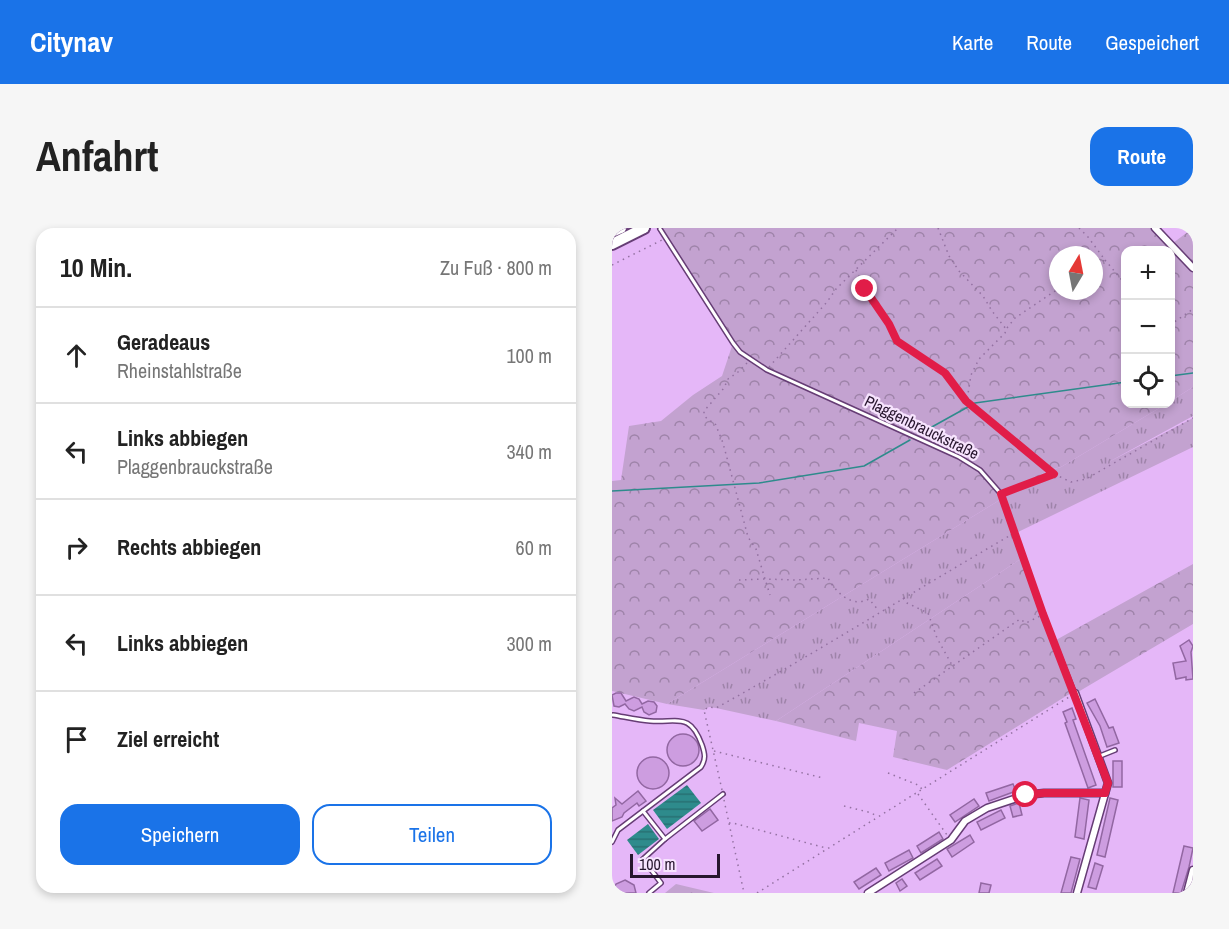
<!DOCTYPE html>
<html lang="de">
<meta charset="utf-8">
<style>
:root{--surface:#fff;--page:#f6f6f6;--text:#222;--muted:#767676;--line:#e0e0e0;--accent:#1a73e8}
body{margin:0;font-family:"Archivo Narrow",sans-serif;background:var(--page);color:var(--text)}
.controls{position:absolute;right:18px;top:18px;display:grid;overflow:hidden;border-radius:12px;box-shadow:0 3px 9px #0003}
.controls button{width:54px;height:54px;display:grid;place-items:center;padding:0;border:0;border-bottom:2px solid var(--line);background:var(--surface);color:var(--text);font:30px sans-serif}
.compass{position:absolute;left:437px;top:18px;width:54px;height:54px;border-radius:50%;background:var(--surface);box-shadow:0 3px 9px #0003;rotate:10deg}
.scale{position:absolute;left:18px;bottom:15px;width:90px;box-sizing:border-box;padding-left:6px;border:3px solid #27162e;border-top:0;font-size:16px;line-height:21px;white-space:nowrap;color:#27162e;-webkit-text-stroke:4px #f7e4fe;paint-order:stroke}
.stop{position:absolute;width:18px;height:18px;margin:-14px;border:4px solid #e11d48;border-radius:50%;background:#fff}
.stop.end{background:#e11d48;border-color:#fff;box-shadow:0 2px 6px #0008}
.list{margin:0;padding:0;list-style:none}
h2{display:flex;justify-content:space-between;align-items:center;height:78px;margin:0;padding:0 24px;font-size:26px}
h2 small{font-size:20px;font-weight:400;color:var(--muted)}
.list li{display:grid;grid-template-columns:39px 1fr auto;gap:18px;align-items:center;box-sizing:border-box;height:96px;padding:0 24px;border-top:2px solid var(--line)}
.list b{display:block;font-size:22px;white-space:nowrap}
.list p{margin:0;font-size:20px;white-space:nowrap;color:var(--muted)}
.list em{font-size:20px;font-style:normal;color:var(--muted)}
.actions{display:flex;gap:12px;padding:18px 24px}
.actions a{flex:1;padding:14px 0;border:2px solid var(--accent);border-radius:18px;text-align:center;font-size:21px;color:var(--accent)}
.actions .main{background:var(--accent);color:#fff}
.icon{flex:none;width:33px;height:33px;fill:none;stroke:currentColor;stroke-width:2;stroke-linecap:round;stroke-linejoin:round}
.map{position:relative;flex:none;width:581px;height:665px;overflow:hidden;border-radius:18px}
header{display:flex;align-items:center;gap:36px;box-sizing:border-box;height:84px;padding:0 30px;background:var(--accent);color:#fff}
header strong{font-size:28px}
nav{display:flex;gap:33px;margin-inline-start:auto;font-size:21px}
.intro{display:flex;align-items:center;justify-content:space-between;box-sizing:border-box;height:144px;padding:0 36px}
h1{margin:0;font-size:42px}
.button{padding:15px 27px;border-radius:18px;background:var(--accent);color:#fff;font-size:21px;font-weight:700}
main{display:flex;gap:36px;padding:0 36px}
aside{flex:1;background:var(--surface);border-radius:18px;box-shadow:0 3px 9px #0003}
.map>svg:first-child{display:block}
.grass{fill:url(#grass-tufts)}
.forest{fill:url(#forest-crowns);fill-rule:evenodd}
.water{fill:url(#water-rules)}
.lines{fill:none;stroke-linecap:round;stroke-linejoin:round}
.stream{stroke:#2e8b8c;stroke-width:1.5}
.building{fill:#cd9de0;stroke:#9267a2;stroke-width:1.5}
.lane-casing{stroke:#663d75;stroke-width:6}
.street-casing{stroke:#663d75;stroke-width:9}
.highway-casing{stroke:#663d75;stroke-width:14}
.path{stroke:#9371a1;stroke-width:1.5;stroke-dasharray:1.5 4.5;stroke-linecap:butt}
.lane{stroke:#fff;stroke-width:3}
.street{stroke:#fff;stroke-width:6}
.highway{stroke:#fff;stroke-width:10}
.route{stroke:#e11d48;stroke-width:8}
.labels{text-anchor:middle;stroke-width:4.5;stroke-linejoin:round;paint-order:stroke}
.street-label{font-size:16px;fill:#27162e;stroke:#f7e4fe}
</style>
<header>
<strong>Citynav</strong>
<nav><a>Karte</a><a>Route</a><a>Gespeichert</a></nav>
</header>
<div class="intro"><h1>Anfahrt</h1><a class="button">Route</a></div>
<main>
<aside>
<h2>10 Min.<small>Zu Fuß · 800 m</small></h2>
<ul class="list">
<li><svg class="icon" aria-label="ahead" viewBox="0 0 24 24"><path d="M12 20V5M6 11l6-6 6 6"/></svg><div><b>Geradeaus</b><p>Rheinstahlstraße</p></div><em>100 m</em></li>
<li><svg class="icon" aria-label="left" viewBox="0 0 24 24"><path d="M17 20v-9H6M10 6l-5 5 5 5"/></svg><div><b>Links abbiegen</b><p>Plaggenbrauckstraße</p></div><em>340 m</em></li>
<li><svg class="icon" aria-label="right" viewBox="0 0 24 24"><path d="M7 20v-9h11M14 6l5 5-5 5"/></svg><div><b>Rechts abbiegen</b></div><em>60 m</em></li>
<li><svg class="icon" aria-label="left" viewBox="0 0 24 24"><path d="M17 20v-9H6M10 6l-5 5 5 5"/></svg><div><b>Links abbiegen</b></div><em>300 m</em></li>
<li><svg class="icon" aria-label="arrive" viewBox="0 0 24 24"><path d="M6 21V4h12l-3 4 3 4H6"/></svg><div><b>Ziel erreicht</b></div></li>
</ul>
<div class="actions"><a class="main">Speichern</a><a>Teilen</a></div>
</aside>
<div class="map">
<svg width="581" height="665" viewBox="0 0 581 665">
<defs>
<pattern id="grass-tufts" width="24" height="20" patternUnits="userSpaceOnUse" patternTransform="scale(1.5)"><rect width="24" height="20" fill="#c3a2d0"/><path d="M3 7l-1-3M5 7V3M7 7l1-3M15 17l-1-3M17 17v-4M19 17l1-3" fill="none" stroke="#9e83a9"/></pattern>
<pattern id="forest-crowns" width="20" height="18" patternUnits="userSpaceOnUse" patternTransform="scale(1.5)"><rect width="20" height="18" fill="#c3a2d0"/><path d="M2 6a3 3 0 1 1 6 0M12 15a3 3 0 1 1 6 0" fill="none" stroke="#9e83a9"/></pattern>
<pattern id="water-rules" width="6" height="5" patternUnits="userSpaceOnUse" patternTransform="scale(1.5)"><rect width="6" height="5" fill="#2e8b8c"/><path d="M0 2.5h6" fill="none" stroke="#277173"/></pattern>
</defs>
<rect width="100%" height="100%" fill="#e5b7f8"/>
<g class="grass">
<polygon points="581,159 581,188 493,236 581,190 581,219 404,305 402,303 413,328 164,493 104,480 97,479 92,482 55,476 435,243 449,239 554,176 558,176 559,173"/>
<polygon points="64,656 102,665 53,665"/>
</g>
<g class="forest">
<path d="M48,0H540L557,18L581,0V159L559,173L558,22H514V176H554L449,239L435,243L55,476L0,463V253L9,252L17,198L49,193L81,167L110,148L121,115ZM446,27H482V63H446Z"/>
<polygon points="413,328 444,412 581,336 581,396 466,464 465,462 459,465 335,542 281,529 285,503 247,495 244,513 164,493"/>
</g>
<g class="water">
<polygon points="75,557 89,575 55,601 41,582"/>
<polygon points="36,596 47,611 26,627 15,612"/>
</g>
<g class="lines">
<g class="stream">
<polyline points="558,148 581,145"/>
<polyline points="309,205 363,175 514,154"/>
<polyline points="0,263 147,255 252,238 298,212"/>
</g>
</g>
<g class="building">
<polygon points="577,412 581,418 579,424 581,451 574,452 574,449 564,451 561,435 574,433 568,418"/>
<polygon points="4,465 9,465 14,473 22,469 27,471 30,476 36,473 42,474 45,478 44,484 37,487 32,484 30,479 22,483 17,481 13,476 7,479 2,478 0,467"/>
<polygon points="483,471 497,500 501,499 507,515 495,519 488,498 475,475"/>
<polygon points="460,480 464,491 461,492 484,557 476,560 453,495 455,494 451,484"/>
<circle cx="71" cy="522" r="16"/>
<circle cx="41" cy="545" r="16"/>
<rect x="501" y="533" width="9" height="26"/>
<polygon points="401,556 404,563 377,573 374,565"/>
<polygon points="26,563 34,573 27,578 25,575 12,585 10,589 0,593 0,580 4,577 3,570 10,576"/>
<polygon points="468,570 477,572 472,611 463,609"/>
<polygon points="498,570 506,572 493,629 485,627"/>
<polygon points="362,571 367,578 343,594 338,587"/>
<polygon points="407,575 410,587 401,589 398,578"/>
<polygon points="98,581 106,592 90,603 82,593"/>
<polygon points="389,582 393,590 369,602 365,594"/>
<polygon points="327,604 331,611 309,625 305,618"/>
<polygon points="358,607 362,614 340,629 335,621"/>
<polygon points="572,618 581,620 577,639 569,665 561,665"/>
<polygon points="297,622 301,630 277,643 273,635"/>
<polygon points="459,629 468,631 459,665 449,665"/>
<polygon points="325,631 330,638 308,652 303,645"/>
<polygon points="483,635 491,638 484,661 476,659"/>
<polygon points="264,640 269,647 247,661 242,654"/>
<polygon points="290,651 295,658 288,663 284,655"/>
<polygon points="13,652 22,657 24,665 0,665 4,656"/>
<polygon points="369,655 379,657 377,665 367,665"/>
</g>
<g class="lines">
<g class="lane-casing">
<g id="lane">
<polyline points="48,1 121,115 128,124 155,142 347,229 368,242 389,266 431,386 462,464"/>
<polyline points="488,528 503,522"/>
<polyline points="31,583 53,611 111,566"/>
<path d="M0,614L6,602L89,539C94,531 93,526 90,517C78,484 66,495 38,493C26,492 13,489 1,487"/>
<polyline points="37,665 49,655 31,631 53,611"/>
</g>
</g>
<g class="street-casing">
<g id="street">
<polyline points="543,0 581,40"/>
<polyline points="463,465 496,555 465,665"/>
<polyline points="256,665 339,612 353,593 375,580 414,567 432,565 493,565"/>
<polyline points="575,665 581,642"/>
</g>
</g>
<g class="highway-casing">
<g id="highway">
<polyline points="0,4 9,0"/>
<polyline points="0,16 32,0"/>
</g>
</g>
<g class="path">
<polyline points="326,0 337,28 347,43 371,68 380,83 394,101 393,105 367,131 359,147 355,172"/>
<polyline points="467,0 476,9 493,32 482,38"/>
<polyline points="493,32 514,57"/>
<polyline points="0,37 50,12"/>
<polyline points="244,42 253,61 277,96 285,113 333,145 354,173 442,246"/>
<polyline points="558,97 581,81"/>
<polyline points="395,100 403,90 446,61"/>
<path d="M135,135L126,144L116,151L112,160L92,183V187L96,192L103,195L111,215L136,309L144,321L153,351L183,352L216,350C224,365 240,380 257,371L267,383"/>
<polyline points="157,139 215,74 224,61 286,0"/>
<polyline points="392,265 442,246 459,254 474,251 581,190"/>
<polyline points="127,352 153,351 158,367"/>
<polyline points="291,370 295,375 316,385 325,410 340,437"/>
<polyline points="302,465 408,391 414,395 428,388"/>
<polyline points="102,523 211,550"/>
<polyline points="276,545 306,557 310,561"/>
<path d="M110,562L92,482L97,479L104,480C204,425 300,364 399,307"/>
<polyline points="306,566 335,607"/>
<polyline points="112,572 132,665"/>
<polyline points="232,578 260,585 265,589"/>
<polyline points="117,595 121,595 214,620"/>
<polyline points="145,665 457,469"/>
</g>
<use href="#lane" class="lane"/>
<use href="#street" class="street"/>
<use href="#highway" class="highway"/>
</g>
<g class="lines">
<polyline class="route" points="253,61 277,96 285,113 333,145 354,173 442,246 389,266 431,386 496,555 493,565 432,565 414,567"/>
</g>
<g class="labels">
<g class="street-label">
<text transform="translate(310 199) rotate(26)" y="6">Plaggenbrauckstraße</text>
</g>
</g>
</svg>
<div class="controls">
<button>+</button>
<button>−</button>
<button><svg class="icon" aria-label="locate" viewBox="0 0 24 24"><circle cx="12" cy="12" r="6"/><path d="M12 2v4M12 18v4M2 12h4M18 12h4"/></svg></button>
</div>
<svg class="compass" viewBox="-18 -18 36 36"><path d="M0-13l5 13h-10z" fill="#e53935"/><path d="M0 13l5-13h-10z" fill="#767676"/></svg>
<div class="scale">100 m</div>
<div class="stop" style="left:414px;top:567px"></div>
<div class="stop end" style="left:253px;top:61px"></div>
</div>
</main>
